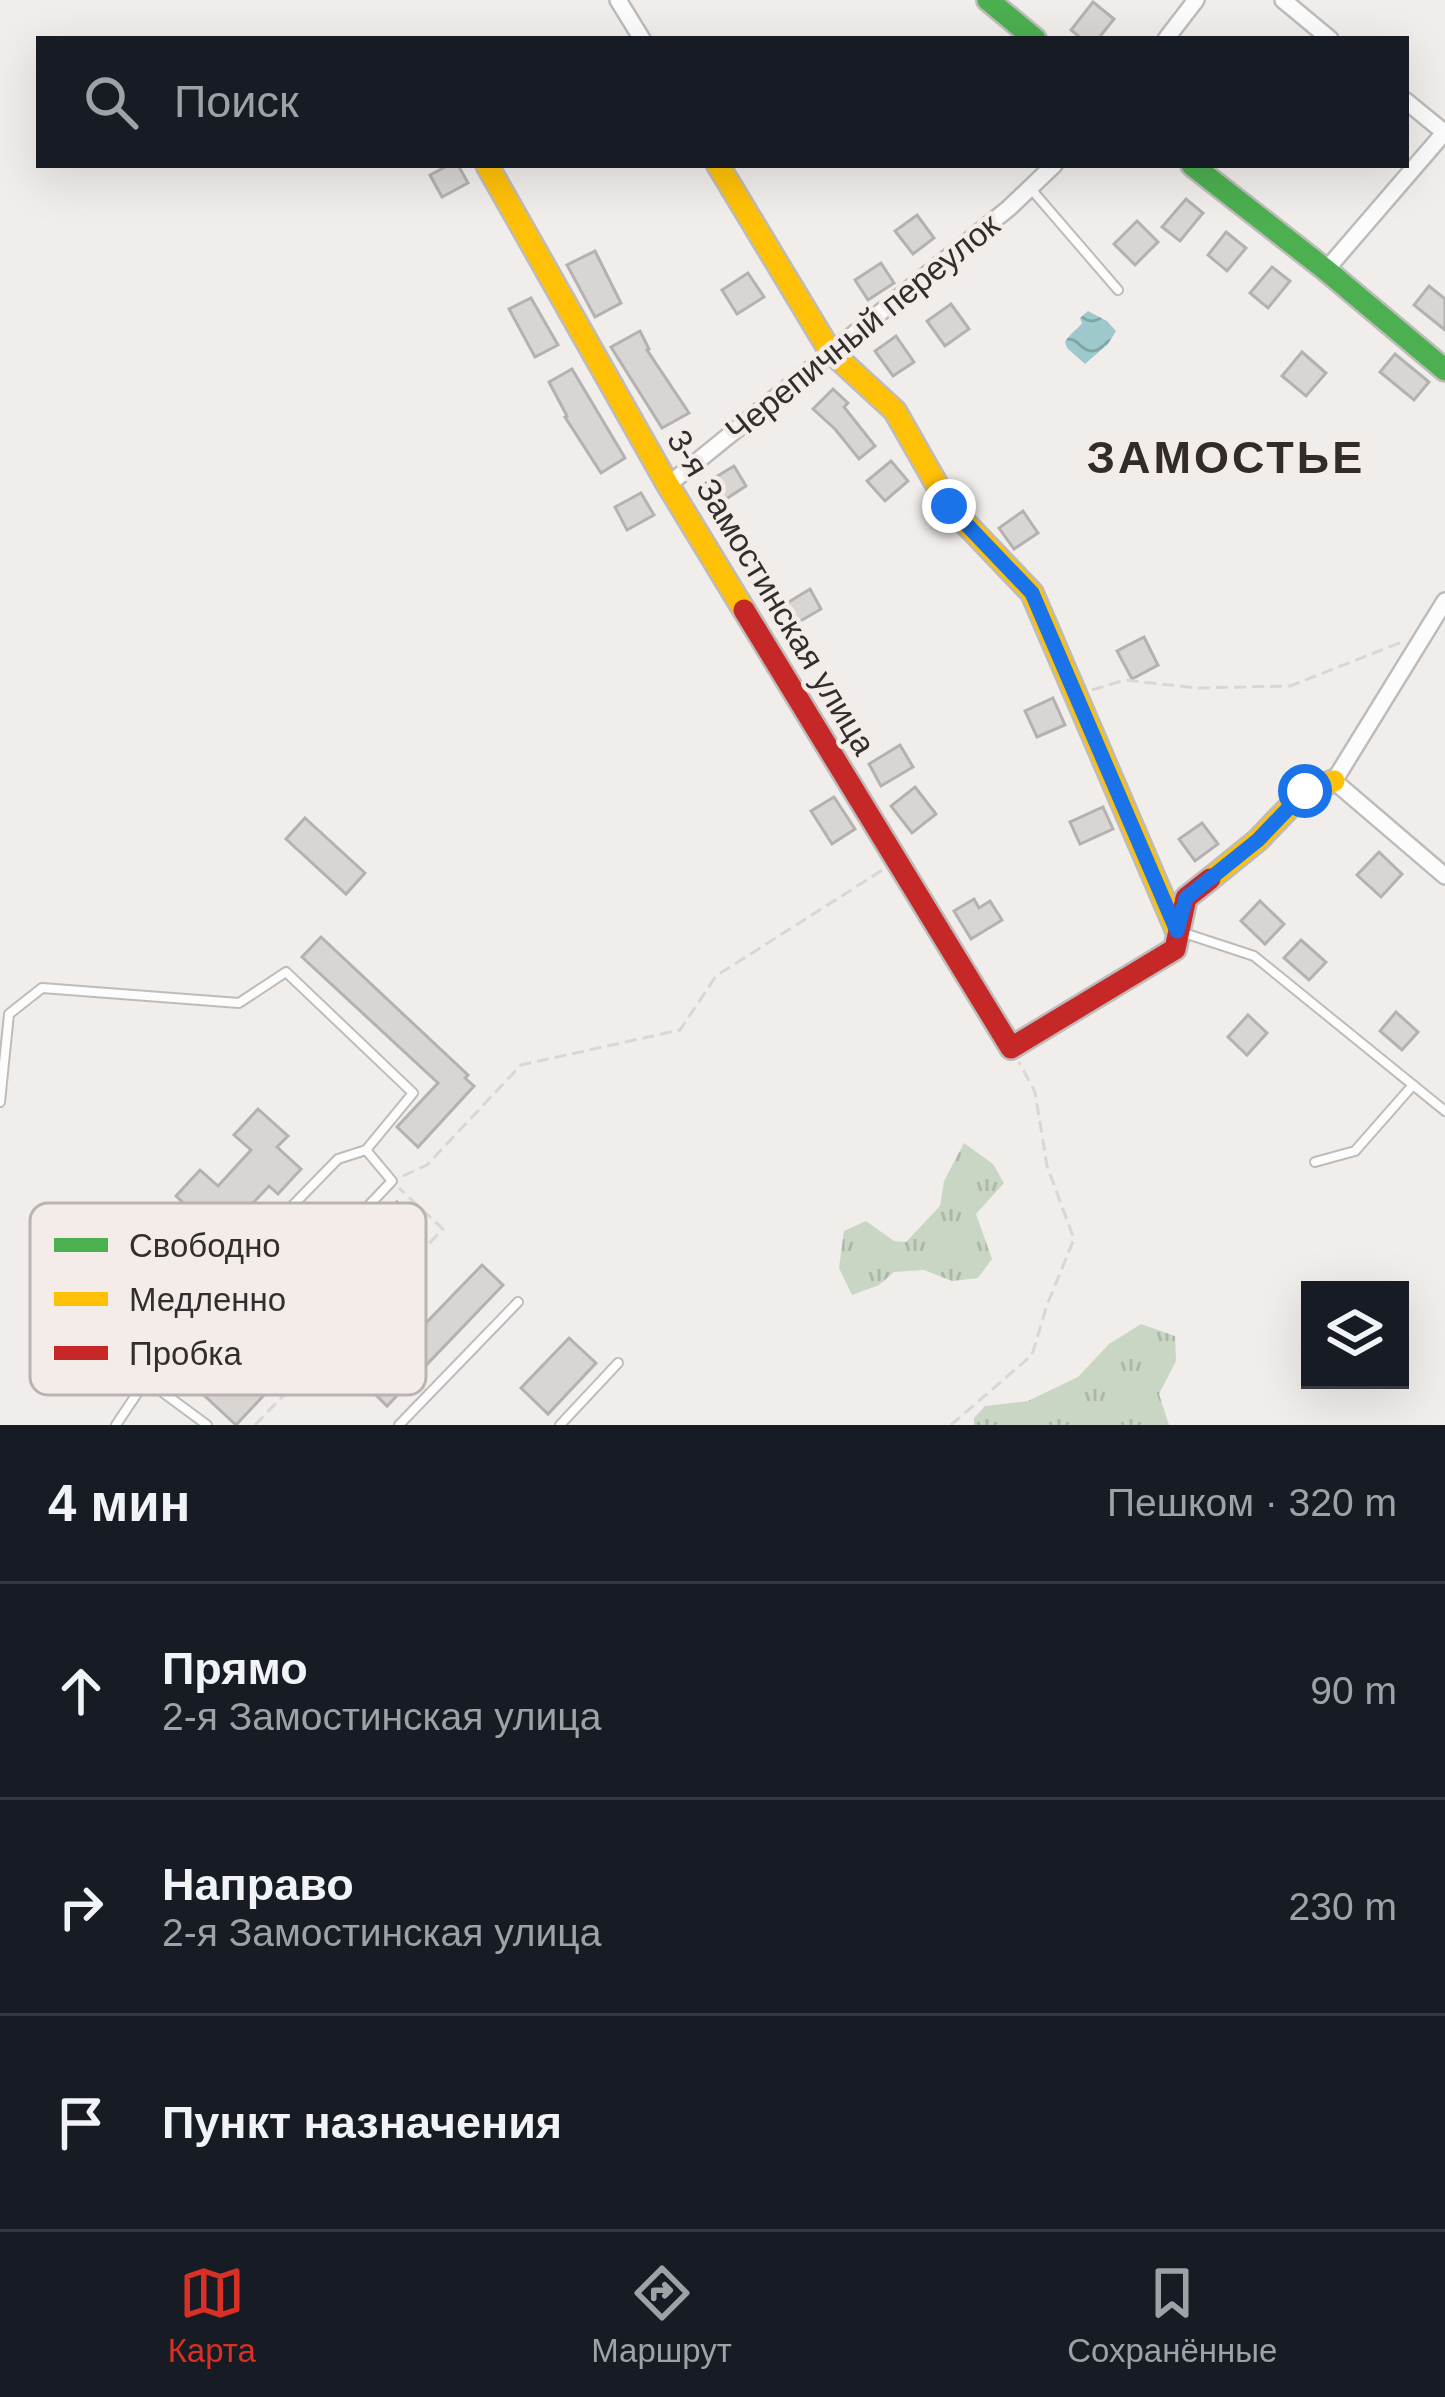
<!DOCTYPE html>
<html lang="ru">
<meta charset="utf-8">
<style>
:root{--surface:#171b24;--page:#242831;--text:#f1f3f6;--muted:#9ea1a6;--line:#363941;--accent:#d93025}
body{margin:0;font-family:Arial,sans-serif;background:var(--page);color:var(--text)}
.controls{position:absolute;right:36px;bottom:36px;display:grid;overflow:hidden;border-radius:0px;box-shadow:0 12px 48px #0002}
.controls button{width:108px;height:108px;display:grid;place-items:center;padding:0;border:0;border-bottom:3px solid var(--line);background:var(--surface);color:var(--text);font:60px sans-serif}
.stop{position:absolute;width:36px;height:36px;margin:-27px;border:9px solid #1a73e8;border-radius:50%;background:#fff}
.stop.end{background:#1a73e8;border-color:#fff;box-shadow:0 3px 12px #0008}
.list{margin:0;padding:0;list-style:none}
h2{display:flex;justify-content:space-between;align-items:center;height:156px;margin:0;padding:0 48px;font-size:51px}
h2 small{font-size:39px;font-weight:400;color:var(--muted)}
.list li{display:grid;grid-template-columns:78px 1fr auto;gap:36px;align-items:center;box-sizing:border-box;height:216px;padding:0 48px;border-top:3px solid var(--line)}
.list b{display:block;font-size:45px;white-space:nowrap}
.list p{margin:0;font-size:39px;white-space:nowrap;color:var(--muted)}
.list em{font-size:39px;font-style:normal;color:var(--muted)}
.icon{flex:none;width:66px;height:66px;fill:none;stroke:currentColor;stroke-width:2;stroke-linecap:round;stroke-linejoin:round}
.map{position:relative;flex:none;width:1445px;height:1425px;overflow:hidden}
.search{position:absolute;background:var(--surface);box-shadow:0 12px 48px #0002;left:36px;right:36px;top:36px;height:132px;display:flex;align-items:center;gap:30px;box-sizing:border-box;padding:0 42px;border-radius:0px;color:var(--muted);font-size:45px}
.sheet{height:804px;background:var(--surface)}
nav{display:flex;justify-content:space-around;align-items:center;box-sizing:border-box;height:168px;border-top:3px solid var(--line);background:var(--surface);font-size:33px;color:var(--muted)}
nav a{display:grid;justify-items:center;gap:6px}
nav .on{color:var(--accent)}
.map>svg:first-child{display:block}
.grass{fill:url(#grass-tufts)}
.water{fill:url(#water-waves)}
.building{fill:#d8d5d3;stroke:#b4b2b0;stroke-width:3}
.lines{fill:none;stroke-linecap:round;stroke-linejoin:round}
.lane-casing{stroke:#bebcba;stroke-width:12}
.street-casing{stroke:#bebcba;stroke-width:20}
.fast-casing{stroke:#bebcba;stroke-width:26}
.slow-casing{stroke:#bebcba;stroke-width:26}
.jam-casing{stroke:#bebcba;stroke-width:26}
.path{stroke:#d8d7d7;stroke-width:3;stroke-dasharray:12 6;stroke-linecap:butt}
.lane{stroke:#fdfcfc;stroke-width:8}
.street{stroke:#fdfcfc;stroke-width:15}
.fast{stroke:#4caf50;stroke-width:21}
.slow{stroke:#ffc107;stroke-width:21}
.jam{stroke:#c62828;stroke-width:21}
.route{stroke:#1a73e8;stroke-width:15}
.labels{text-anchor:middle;stroke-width:9;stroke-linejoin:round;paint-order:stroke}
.street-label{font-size:33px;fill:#312e2d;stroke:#f3ece9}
.district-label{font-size:45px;font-weight:bold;letter-spacing:3px;fill:#312c2a;stroke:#f3ece9}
.key{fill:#f3ece9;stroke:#b9b3b1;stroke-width:3}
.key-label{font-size:33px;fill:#312e2d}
</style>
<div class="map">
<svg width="1445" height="1425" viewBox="0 0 1445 1425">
<defs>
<pattern id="grass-tufts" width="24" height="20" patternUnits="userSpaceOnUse" patternTransform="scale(3)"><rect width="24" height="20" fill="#c9d6c4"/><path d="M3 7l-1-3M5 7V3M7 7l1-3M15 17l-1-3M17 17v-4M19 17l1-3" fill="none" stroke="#adb8a9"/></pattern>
<pattern id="water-waves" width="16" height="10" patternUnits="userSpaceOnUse" patternTransform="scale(3)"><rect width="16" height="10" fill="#9ec9cc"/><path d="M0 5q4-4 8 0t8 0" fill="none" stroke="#81a4a6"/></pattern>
</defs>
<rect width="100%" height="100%" fill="#f1edeb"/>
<g class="grass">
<polygon points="964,1143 993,1164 1004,1183 976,1214 992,1259 978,1278 952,1281 924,1270 894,1272 879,1285 852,1295 839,1268 844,1231 866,1221 894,1241 906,1242 940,1206 944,1181"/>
<polygon points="1141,1324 1175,1336 1176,1361 1159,1394 1169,1425 974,1425 974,1418 985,1406 1028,1401 1078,1377 1109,1344"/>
</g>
<path class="water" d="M1088,311L1107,321L1116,331L1108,344L1085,364L1067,348L1065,342C1070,333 1077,330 1082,323L1080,318Z"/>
<g class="building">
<polygon points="1093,2 1114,19 1098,39 1082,39 1071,30"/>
<polygon points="449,165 458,165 468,183 442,197 430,175"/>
<polygon points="1186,199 1203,213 1180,241 1162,227"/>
<polygon points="917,215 934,238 913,254 895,231"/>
<polygon points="1137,221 1158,242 1135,265 1114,244"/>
<polygon points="1226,232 1246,248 1227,271 1208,255"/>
<polygon points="595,251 621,303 595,317 567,265"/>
<polygon points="881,263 894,283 868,300 855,280"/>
<polygon points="1272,267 1290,281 1268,308 1250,293"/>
<polygon points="748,273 764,297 737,314 722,290"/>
<polygon points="1429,286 1445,299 1445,330 1414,305"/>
<polygon points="531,298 558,345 535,357 509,309"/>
<polygon points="951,304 969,329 945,346 927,321"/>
<polygon points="640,331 649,349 647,350 689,413 662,428 611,347"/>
<polygon points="896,336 914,362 893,376 875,351"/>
<polygon points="1302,352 1326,373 1306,396 1282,376"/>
<polygon points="1395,354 1429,382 1414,400 1380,372"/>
<polygon points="572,369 625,458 601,473 565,417 567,416 549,382"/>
<polygon points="833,389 848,403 844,407 875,446 859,459 835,429 813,409"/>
<polygon points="891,461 908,481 885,501 867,481"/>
<polygon points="734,466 746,486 709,510 696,489"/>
<polygon points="641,493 654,515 627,530 615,507"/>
<polygon points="1023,511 1038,533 1014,549 999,528"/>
<polygon points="810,589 821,609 785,630 774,611"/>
<polygon points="1144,637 1158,665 1132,679 1117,651"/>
<polygon points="1053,698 1065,725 1037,737 1025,711"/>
<polygon points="900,745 913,767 881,786 869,764"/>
<polygon points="915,787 936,814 912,833 891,806"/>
<polygon points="834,797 855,829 832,844 811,811"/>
<polygon points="1103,807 1113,829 1080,844 1070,822"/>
<polygon points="305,818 365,873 346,894 286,839"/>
<polygon points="1202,823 1218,844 1195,861 1179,839"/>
<polygon points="1379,852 1402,874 1381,897 1357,875"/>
<polygon points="974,899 979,908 990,901 1002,920 971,939 954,911"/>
<polygon points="1260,901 1284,924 1265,944 1241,921"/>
<polygon points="321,937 468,1075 465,1078 474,1086 418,1147 397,1127 438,1083 302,957"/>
<polygon points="1301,940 1326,962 1309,980 1284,958"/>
<polygon points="1396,1012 1418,1032 1402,1050 1380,1031"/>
<polygon points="1248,1015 1267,1033 1247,1055 1228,1037"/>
<polygon points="258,1109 288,1136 277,1147 301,1169 278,1194 269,1186 254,1202 262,1209 238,1235 213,1212 204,1222 176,1196 200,1170 218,1186 251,1150 234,1135"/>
<polygon points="397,1202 419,1223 262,1391 265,1394 236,1425 194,1386 189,1391 174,1377 208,1341 239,1370"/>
<polygon points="482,1265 503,1285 387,1406 366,1385"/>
<polygon points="569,1338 596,1363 548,1414 521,1388"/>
</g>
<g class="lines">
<g class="lane-casing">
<g id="lane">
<polyline points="1031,189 1118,290"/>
<polyline points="1181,932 1254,956 1445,1111"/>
<polyline points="0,1102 9,1014 42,988 239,1003 286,972 413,1093 366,1150 392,1181 240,1341 198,1321"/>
<polyline points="1315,1162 1355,1151 1413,1085"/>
<polyline points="146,1380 207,1425"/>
<polyline points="116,1425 146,1380 198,1321 210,1290 338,1159 366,1150"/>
<polyline points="399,1425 518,1302"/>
<polyline points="560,1425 618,1363"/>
</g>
</g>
<g class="street-casing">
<g id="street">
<polyline points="618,0 642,39"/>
<polyline points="1283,0 1330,39"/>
<polyline points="1166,39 1196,0"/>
<polyline points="1406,101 1445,133"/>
<polyline points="1326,270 1444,133"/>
<polyline points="668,485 1009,208 1054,165"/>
<polyline points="1445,601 1334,781 1445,876"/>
</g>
</g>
<g class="fast-casing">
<g id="fast">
<polyline points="988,0 1035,39"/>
<polyline points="1192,165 1326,270 1445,370"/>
</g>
</g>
<g class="slow-casing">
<g id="slow">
<polyline points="487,165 668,485 744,610"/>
<polyline points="718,165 830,351 895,411 949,506 1032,593 1177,931"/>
<polyline points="1210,879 1258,840 1305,791 1334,781"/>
</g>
</g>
<g class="jam-casing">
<polyline id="jam" points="744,610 1011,1048 1175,949 1186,898 1210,879"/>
</g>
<g class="path">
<polyline points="1092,690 1125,680 1197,688 1290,686 1402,642"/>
<polyline points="403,1176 427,1165 521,1065 680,1030 716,976 884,869"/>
<polyline points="255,1425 443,1229 399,1188"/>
<polyline points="951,1425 1032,1355 1047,1305 1074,1239 1047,1166 1035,1092 1019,1062"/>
</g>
<use href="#lane" class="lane"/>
<use href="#street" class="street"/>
<use href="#fast" class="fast"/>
<use href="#slow" class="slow"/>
<use href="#jam" class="jam"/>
</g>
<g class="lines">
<polyline class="route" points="949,506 1032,593 1177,931 1186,898 1258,840 1305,791"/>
</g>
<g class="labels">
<g class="street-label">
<text transform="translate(862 327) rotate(-39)" y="12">Черепичный переулок</text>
<text transform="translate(772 592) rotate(59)" y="12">3-я Замостинская улица</text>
</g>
<g class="district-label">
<text x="1226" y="473">ЗАМОСТЬЕ</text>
</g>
</g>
<rect x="30" y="1203" width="396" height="192" rx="18" class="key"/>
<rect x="54" y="1238" width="54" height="14" fill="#4caf50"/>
<rect x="54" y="1292" width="54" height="14" fill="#ffc107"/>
<rect x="54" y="1346" width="54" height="14" fill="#c62828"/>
<g class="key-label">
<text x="129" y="1257">Свободно</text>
<text x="129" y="1311">Медленно</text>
<text x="129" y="1365">Пробка</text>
</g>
</svg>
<div class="controls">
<button><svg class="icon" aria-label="layers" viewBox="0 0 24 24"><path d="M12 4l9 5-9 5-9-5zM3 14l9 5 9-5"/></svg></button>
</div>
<div class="stop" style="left:1305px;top:791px"></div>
<div class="stop end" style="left:949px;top:506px"></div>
<div class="search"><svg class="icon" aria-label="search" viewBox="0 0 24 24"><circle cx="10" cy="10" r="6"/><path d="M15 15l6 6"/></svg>Поиск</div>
</div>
<section class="sheet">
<h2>4 мин<small>Пешком · 320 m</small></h2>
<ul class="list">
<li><svg class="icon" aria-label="ahead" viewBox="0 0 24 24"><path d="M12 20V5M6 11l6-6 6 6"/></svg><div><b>Прямо</b><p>2-я Замостинская улица</p></div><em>90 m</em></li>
<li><svg class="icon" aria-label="right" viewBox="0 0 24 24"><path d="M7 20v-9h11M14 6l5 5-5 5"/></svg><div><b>Направо</b><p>2-я Замостинская улица</p></div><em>230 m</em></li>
<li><svg class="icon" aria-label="arrive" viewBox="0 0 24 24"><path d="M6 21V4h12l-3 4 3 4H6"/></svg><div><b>Пункт назначения</b></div></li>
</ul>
</section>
<nav>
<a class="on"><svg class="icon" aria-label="map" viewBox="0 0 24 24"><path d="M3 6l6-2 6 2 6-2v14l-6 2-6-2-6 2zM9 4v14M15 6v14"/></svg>Карта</a>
<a><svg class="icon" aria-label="directions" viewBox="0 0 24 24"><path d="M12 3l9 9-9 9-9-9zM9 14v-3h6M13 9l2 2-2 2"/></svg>Маршрут</a>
<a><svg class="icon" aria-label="saved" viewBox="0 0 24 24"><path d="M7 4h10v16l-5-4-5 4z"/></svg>Сохранённые</a>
</nav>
